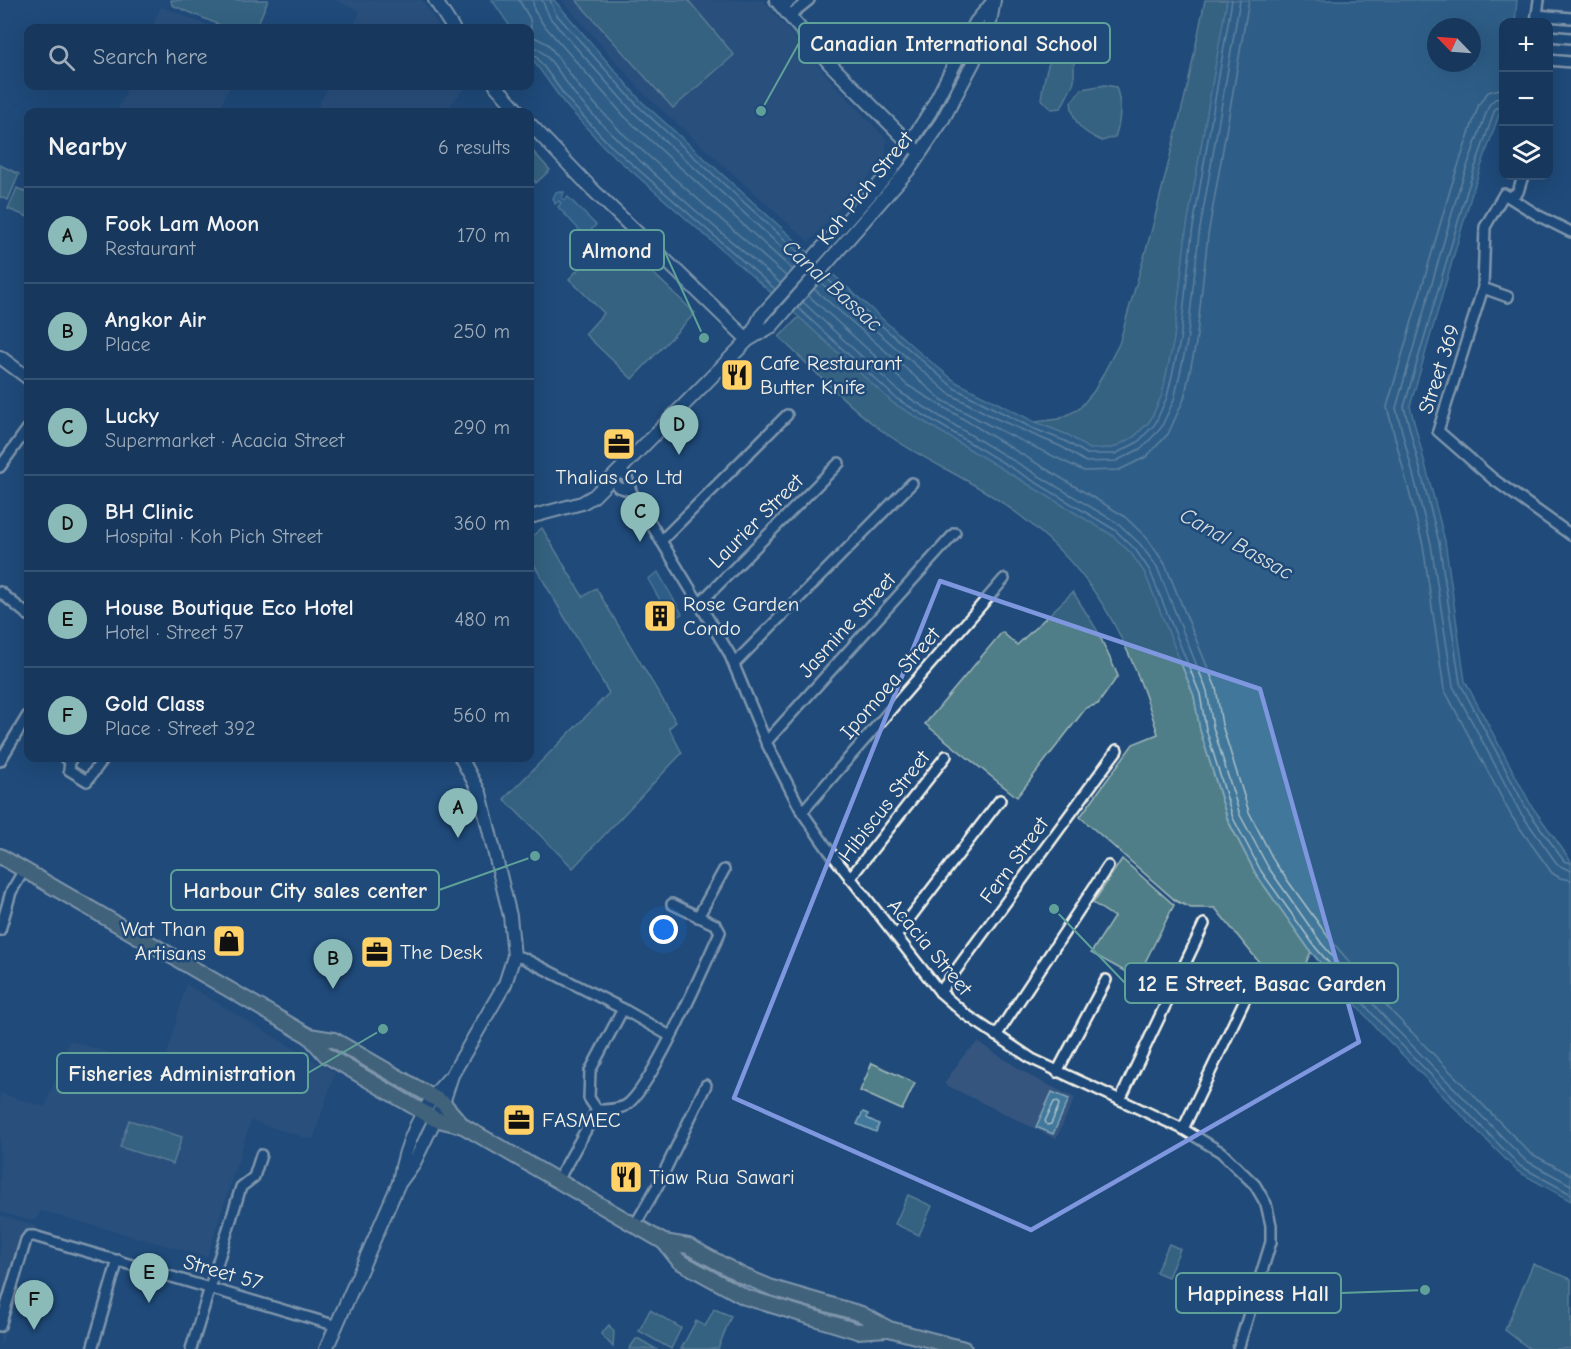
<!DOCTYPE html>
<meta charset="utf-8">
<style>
:root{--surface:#17385c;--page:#244365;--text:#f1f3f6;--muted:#9eacbb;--line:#365272;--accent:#8bbbb9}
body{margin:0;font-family:"Comic Neue",sans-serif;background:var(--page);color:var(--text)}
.controls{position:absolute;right:18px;top:18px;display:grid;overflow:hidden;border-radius:12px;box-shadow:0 6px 24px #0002}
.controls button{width:54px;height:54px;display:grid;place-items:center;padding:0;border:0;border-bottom:2px solid var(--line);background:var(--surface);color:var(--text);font:30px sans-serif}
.compass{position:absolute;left:1427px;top:18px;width:54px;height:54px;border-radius:50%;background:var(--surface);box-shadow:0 6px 24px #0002;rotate:295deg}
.you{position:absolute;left:664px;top:930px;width:21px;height:21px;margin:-15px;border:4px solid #fff;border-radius:50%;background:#1a73e8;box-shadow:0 0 0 9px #1a73e833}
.badge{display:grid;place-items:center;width:39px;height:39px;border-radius:50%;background:var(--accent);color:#111;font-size:20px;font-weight:700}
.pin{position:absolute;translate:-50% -50px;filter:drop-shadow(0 2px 3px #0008)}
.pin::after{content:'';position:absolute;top:32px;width:21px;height:18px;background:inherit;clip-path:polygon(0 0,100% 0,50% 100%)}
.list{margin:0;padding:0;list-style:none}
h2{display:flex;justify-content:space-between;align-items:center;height:78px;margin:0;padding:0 24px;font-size:26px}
h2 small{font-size:20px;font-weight:400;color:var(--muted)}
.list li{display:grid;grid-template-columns:39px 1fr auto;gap:18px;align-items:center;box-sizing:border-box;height:96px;padding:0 24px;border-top:2px solid var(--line)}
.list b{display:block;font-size:22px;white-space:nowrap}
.list p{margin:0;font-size:20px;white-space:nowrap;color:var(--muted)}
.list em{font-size:20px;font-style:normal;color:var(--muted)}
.icon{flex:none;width:33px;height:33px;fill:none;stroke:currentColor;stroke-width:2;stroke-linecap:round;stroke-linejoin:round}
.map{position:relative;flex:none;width:1571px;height:1349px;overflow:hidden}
.search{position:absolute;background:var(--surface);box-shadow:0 6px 24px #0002;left:24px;top:24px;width:510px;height:66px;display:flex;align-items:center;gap:15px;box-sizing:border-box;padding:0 21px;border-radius:12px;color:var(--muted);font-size:22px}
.panel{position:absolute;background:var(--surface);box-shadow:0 6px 24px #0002;left:24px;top:108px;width:510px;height:654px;border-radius:12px}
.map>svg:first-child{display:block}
.built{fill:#35557f}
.green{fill:#507e88;stroke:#a2b8b8;stroke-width:1.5}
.water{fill:#3f779a;stroke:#87a8b9;stroke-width:1.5;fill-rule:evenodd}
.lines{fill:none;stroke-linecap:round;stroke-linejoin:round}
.shore{stroke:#acc0c9;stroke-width:1.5}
.street-casing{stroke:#f4f1e8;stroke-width:14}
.secondary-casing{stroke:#f4f1e8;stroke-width:16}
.primary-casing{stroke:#f4f1e8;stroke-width:18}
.street{stroke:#1f4a7a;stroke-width:9}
.secondary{stroke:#1f4a7a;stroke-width:12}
.primary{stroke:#6b7f7c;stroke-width:14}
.marked{fill:none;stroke:#7e97df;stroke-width:4.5;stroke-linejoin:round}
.labels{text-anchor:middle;stroke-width:5;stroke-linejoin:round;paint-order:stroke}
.street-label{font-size:21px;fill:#f4f1e8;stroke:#1f4a7a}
.poi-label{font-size:21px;fill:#f4f1e8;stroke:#1f4a7a;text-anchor:start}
.water-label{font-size:22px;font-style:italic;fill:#d9dfdc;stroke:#1f4a7a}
.leader{fill:none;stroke:#5fa199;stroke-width:2}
.callout-dot{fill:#5fa199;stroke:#1f4a7a;stroke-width:2}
.callout{fill:#1f4a7a;stroke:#5fa199;stroke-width:2}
.callout-label{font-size:22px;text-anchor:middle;font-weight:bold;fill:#f4f1e8}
</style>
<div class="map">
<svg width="1571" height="1349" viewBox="0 0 1571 1349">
<rect width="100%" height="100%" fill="#1f4a7a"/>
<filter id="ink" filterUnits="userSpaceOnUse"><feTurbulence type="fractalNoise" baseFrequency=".0167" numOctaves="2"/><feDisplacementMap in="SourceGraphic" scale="12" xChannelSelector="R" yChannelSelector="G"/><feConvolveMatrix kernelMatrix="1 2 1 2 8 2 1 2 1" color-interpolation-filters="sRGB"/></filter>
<g filter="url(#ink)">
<g class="built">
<polygon points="334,0 422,0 440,28 353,28 360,11"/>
<polygon points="562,0 763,0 825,74 887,140 885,159 809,242 646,96"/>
<polygon points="161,6 213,28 152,28"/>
<polygon points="128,86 230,86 218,112 117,112"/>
<polygon points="328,86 466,86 445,112 316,112"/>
<polygon points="186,984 335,1073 313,1140 251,1121 207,1257 41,1211 36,1219 27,1220 0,1212 0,1093 45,1107 69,1040 163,1070"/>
<polygon points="978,1042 1032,1077 1075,1098 1056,1139 944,1084 963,1056"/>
<polygon points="0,1215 37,1226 0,1349"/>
</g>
<g class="green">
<polygon points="171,0 268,0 256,28 227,28 172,5"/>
<polygon points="576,0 688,0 734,55 673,108"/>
<polygon points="1205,0 1227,0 1186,232 1174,339 1162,395 1150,421 1134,437 1113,448 1089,449 1068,435 1035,422 1059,419 1079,409 1094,391 1119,344 1152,229 1188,84"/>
<path d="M1069,32L1078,47L1074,62V82L1061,108L1051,109L1041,99C1044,77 1051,44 1069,32Z"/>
<path d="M1105,85L1116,87C1122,104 1121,120 1115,137L1102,141C1082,132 1073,124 1071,102L1082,89Z"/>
<polygon points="530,148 550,170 536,183 530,175"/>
<polygon points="0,165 19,174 8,200 0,197"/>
<polygon points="17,188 28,193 28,217 8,209"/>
<polygon points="612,234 695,313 632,379 585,334 604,313 569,279"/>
<path d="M799,317L893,403L1112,535L1131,553L1145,573L1194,696L1200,730L1228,821L1256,874L1311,952L1289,999L1215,908H1191L1176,901L1080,817L1133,744L1158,734C1125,625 1085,554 986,492C950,470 906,450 873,424C840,398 810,366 779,337Z"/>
<polygon points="542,528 583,597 596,588 676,722 669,728 682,753 573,868 504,799 609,693 530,558 530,538"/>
<polygon points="1073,592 1097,630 1118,676 1098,704 1086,708 1017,797 925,724 1002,632 1017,645"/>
<polygon points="1122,859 1174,905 1137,978 1091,953 1114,917 1093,903"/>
<polygon points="872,1063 915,1083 902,1110 860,1091"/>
<polygon points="129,1120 182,1137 173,1164 120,1147"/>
<polygon points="908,1195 932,1206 919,1235 895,1224"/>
<polygon points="1169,1244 1180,1249 1168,1277 1156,1272"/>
<polygon points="1533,1264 1571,1279 1571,1349 1530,1349 1505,1330"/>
<polygon points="714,1309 731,1316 718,1349 681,1349 696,1321 705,1326"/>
<polygon points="650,1310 681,1328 671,1349 639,1331"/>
<polygon points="609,1325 614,1332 613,1347 601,1334"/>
<polygon points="636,1339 639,1339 656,1349 629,1349"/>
</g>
<g class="water">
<path d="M492,0H554L641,101L920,353L956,382L1035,422L1068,435L1089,449L1113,448L1134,437L1150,421L1162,395L1174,339L1186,232L1227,0H1517L1515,22H1504L1503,103L1472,193L1410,406L1445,541L1465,681L1531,805L1571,861V1201L1517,1171L1377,1029L1311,952L1256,874L1228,820L1200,730L1194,696L1145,573L1131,553L1112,535L893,403L799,317L605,148L564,103L530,56V28H511ZM1436,27H1472V63H1436Z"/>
<polygon points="556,192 564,192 562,198 565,200 568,197 596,225 585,236 558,207 561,203 559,201 555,204 553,198"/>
<polygon points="658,572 682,614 671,620 648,579"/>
<polygon points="1052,1092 1069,1099 1053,1134 1036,1127"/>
<polygon points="863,1112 868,1114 867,1118 879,1124 876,1132 857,1124"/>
</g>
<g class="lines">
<g class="shore">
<polyline points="519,0 530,19 532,36 548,44 581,89 621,132 786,276"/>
<polyline points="533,0 534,10 543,24 625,117 793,270"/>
<polyline points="542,0 550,18 632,111 799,263"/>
<polyline points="550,0 556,14 637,105 804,257"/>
<path d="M530,46C547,47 568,88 581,102C642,168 712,224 780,283"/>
<polyline points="530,54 536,56 568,100 609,144 775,289"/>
<polyline points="1504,88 1488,92 1479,104 1451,187 1387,407 1423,545 1444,689 1512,817 1552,873 1560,878 1571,880"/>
<polyline points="1504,97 1495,99 1489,105 1459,189 1396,408 1431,544 1453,686 1520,812 1558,865 1571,871"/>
<polyline points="1504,104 1495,109 1467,191 1404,407 1439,542 1460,683 1526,808 1564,861 1571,863"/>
<polyline points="825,277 954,388 1032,428 1065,441 1087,454 1115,454 1138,442 1155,424 1167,397 1180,341 1192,233 1232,0"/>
<polyline points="820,282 948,393 995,418 1062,447 1086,462 1116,461 1142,448 1161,428 1174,400 1187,342 1199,234 1240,0"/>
<polyline points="814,289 942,400 991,426 1084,471 1119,470 1146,457 1168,434 1184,399 1196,343 1208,235 1249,0"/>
<polyline points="809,296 907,385 1124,516 1147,538 1165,564 1216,688 1222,725 1249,812 1275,863 1329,938 1394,1014 1530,1153 1571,1175"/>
<polyline points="803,302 901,393 1119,524 1140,544 1157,567 1207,691 1213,727 1240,815 1268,867 1322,944 1387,1020 1525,1160 1571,1185"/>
<polyline points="798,308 897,399 1115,530 1135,549 1150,571 1200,694 1206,729 1233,818 1261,871 1316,948 1382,1025 1520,1166 1571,1194"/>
<polygon points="1058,1101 1059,1105 1051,1124 1047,1125 1045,1121 1054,1102"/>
</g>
<g class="street-casing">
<g id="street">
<polyline points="782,8 792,0"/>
<polyline points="1537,15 1571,18"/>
<polyline points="789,16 809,0"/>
<polyline points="1536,22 1539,0"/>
<polyline points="1548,36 1571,38"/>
<polyline points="1548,60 1571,62"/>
<polyline points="1510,197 1518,192 1523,176"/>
<polyline points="1571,232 1539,216 1504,194 1485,227 1483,288 1438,431 1493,479 1571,535"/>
<polyline points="1483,288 1508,297"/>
<polyline points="0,467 28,428"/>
<polyline points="620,470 627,477 631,491 729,653 766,742 802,812 827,848 940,992 965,1014 1032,1059 1183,1129 1221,1152 1255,1185 1266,1204 1271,1225 1271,1242 1238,1349"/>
<polyline points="611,479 618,487 631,491"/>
<polyline points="661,541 787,415"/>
<polyline points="0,592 28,615"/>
<polyline points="699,604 839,463"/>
<polyline points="734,664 912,483"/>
<polyline points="766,742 955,533"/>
<polyline points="66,758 70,762 69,770 87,781 104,758"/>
<polyline points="0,761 28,715"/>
<polyline points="802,812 1004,579"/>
<polyline points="850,878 946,756"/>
<polyline points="698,917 724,870"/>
<polyline points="0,930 11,892 24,870"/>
<polyline points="896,936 1000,800"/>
<polyline points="514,956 523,958 623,1009 590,1071 589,1098 597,1110"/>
<polyline points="940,992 1117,750"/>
<polyline points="623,1009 670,1036"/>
<polyline points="996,1036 1108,866"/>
<polyline points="1057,1072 1106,980"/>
<polyline points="1120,1100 1204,924"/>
<path d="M597,1110C606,1110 616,1110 625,1106C650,1092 705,965 720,932L716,925L672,904"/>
<polyline points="1183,1129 1258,972"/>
<polyline points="558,1180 597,1110"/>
<polyline points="635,1225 658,1185 706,1085"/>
<polyline points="0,1326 26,1240 29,1236 34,1236 337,1326"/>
<polyline points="92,1349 118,1260"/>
<polyline points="191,1349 241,1187 254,1177 261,1155"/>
</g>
</g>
<g class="secondary-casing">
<g id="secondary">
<polyline points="435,0 453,28"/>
<polyline points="776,0 829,63 914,148"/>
<polyline points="496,86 519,112"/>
<polyline points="530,124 593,190 748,340"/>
<polyline points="749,339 761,316 891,171 930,112 976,22 992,3"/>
<polyline points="0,357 28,378"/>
<polyline points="530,517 582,503 594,496 748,340 772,326 911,167 942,121 973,63 989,28 994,0"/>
<path d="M399,1182C405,1143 422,1106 449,1078"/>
<polyline points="326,1349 398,1185 414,1163 443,1103 452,1075 505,984 514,956 510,916 480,793 461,758"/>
</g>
</g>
<g class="primary-casing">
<g id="primary">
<polyline points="0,856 309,1036 326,1055 435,1119 463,1126 664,1242 688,1246 741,1275 772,1288 861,1314 889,1329 964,1349"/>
<polyline points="309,1036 334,1040 443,1103 463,1126"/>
<polyline points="664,1242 679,1261 745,1297 857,1331 887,1329"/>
</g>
</g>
<use href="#street" class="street"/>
<use href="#secondary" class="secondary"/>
<use href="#primary" class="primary"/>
</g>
</g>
<path d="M0 0H1571V1349H0ZM940,581L1260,689L1359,1042L1031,1230L734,1098Z" fill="#1f4a7a" fill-opacity=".55" fill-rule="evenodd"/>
<path class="marked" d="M940,581L1260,689L1359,1042L1031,1230L734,1098Z"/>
<defs>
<g id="restaurant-square" transform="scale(1.725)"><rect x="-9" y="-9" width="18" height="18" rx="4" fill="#ffd166" stroke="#1f4a7a"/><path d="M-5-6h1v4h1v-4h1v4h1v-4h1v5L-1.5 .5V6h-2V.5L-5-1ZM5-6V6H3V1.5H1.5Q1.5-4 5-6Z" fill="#111"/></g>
<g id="office-square" transform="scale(1.725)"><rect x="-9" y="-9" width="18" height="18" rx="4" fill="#ffd166" stroke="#1f4a7a"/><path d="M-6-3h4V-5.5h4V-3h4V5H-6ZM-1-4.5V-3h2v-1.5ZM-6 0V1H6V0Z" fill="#111"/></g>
<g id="building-square" transform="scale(1.725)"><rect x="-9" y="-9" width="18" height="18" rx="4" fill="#ffd166" stroke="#1f4a7a"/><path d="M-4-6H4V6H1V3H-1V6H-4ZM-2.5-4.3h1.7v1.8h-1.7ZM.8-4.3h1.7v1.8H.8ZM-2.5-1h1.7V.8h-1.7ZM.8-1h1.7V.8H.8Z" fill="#111"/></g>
<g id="shop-square" transform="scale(1.725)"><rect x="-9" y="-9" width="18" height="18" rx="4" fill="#ffd166" stroke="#1f4a7a"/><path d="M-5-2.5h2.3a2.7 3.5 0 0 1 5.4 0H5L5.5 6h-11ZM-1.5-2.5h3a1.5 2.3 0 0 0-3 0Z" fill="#111"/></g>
</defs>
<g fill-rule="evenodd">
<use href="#restaurant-square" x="737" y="375"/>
<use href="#office-square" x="619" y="444"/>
<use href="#building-square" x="660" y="616"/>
<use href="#shop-square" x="229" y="941"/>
<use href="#office-square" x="377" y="952"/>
<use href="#office-square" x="519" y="1120"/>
<use href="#restaurant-square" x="626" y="1177"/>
</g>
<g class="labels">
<g class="street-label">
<text transform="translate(865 188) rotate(-51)" y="7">Koh Pich Street</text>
<text transform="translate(1439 369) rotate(-72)" y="7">Street 369</text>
<text transform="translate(756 521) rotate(-45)" y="7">Laurier Street</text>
<text transform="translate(847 625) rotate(-48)" y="7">Jasmine Street</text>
<text transform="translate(890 683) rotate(-49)" y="7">Ipomoea Street</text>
<text transform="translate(884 806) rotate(-52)" y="7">Hibiscus Street</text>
<text transform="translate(1014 860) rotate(-54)" y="7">Fern Street</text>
<text transform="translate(930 947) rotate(50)" y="7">Acacia Street</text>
<text transform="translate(223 1272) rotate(16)" y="7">Street 57</text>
</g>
<g class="poi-label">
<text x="760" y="370">Cafe Restaurant<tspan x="760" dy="24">Butter Knife</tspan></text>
<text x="619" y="484" text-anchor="middle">Thalias Co Ltd</text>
<text x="683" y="611">Rose Garden<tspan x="683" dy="24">Condo</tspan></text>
<text x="206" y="936" text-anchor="end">Wat Than<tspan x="206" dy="24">Artisans</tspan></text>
<text x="400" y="959">The Desk</text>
<text x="542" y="1127">FASMEC</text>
<text x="649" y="1184">Tiaw Rua Sawari</text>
</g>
<g class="water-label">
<text transform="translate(833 285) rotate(42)" y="8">Canal Bassac</text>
<text transform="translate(1237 543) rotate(29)" y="8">Canal Bassac</text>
</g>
</g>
<path class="leader" d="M761 111L799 43M704 338L664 250M535 856L439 890M1054 909L1125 983M383 1029L308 1073M1425 1290L1341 1293"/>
<g class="callout-dot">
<circle cx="761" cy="111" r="6"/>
<circle cx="704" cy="338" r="6"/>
<circle cx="535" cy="856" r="6"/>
<circle cx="1054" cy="909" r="6"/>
<circle cx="383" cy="1029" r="6"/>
<circle cx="1425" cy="1290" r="6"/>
</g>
<g class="callout">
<rect x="799" y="23" width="311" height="40" rx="6"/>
<rect x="570" y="230" width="94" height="40" rx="6"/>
<rect x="171" y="870" width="268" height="40" rx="6"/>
<rect x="1125" y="963" width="273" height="40" rx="6"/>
<rect x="57" y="1053" width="251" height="40" rx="6"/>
<rect x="1176" y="1273" width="165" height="40" rx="6"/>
</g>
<g class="callout-label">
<text x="954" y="51">Canadian International School</text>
<text x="617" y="258">Almond</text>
<text x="305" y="898">Harbour City sales center</text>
<text x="1262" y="991">12 E Street, Basac Garden</text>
<text x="182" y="1081">Fisheries Administration</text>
<text x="1258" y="1301">Happiness Hall</text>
</g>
</svg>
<div class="controls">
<button>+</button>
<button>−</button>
<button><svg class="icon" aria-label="layers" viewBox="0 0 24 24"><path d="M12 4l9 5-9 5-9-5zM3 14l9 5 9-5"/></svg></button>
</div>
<svg class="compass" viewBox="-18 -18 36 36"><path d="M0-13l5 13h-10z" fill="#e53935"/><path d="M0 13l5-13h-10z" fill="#9eacbb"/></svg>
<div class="you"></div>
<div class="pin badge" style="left:458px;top:838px">A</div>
<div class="pin badge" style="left:333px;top:989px">B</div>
<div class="pin badge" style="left:640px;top:542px">C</div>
<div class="pin badge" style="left:679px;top:455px">D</div>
<div class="pin badge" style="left:149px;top:1303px">E</div>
<div class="pin badge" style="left:34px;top:1330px">F</div>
<div class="search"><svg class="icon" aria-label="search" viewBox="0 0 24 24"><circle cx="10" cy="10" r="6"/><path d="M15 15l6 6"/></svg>Search here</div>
<section class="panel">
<h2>Nearby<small>6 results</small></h2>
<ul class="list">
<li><span class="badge">A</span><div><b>Fook Lam Moon</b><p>Restaurant</p></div><em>170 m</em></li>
<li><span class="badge">B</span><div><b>Angkor Air</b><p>Place</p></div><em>250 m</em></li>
<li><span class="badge">C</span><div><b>Lucky</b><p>Supermarket · Acacia Street</p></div><em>290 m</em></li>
<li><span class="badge">D</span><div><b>BH Clinic</b><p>Hospital · Koh Pich Street</p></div><em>360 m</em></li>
<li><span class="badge">E</span><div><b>House Boutique Eco Hotel</b><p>Hotel · Street 57</p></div><em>480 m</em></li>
<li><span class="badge">F</span><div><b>Gold Class</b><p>Place · Street 392</p></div><em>560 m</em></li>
</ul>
</section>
</div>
